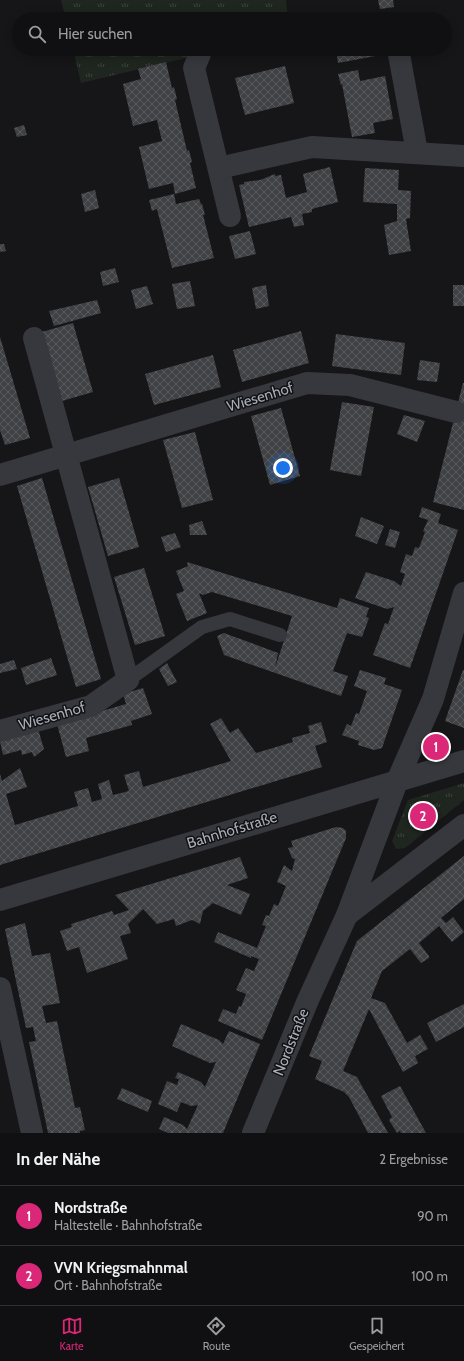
<!DOCTYPE html>
<html lang="de">
<meta charset="utf-8">
<style>
:root{--surface:#101012;--page:#1e1e20;--text:#f1f3f6;--muted:#9c9d9f;--line:#303032;--accent:#db2777}
body{margin:0;font-family:Cabin,sans-serif;background:var(--page);color:var(--text)}
.you{position:absolute;left:283px;top:468px;width:14px;height:14px;margin:-10px;border:3px solid #fff;border-radius:50%;background:#1a73e8;box-shadow:0 0 0 6px #1a73e833}
.badge{display:grid;place-items:center;width:26px;height:26px;border-radius:50%;background:var(--accent);color:#fff;font-size:13px;font-weight:700}
.pin{position:absolute;translate:-50% -50%;border:2px solid #fff;box-shadow:0 1px 4px #0006}
.list{margin:0;padding:0;list-style:none}
h2{display:flex;justify-content:space-between;align-items:center;height:52px;margin:0;padding:0 16px;font-size:17px}
h2 small{font-size:13px;font-weight:400;color:var(--muted)}
.list li{display:grid;grid-template-columns:26px 1fr auto;gap:12px;align-items:center;box-sizing:border-box;height:60px;padding:0 16px;border-top:1px solid var(--line)}
.list b{display:block;font-size:15px;white-space:nowrap}
.list p{margin:0;font-size:13px;white-space:nowrap;color:var(--muted)}
.list em{font-size:13px;font-style:normal;color:var(--muted)}
.icon{flex:none;width:22px;height:22px;fill:none;stroke:currentColor;stroke-width:2;stroke-linecap:round;stroke-linejoin:round}
.map{position:relative;flex:none;width:464px;height:1133px;overflow:hidden}
.search{position:absolute;background:var(--surface);box-shadow:0 2px 10px #0003;left:12px;right:12px;top:12px;height:44px;display:flex;align-items:center;gap:10px;box-sizing:border-box;padding:0 14px;border-radius:22px;color:var(--muted);font-size:15px}
.sheet{height:172px;background:var(--surface)}
nav{display:flex;justify-content:space-around;align-items:center;box-sizing:border-box;height:56px;border-top:1px solid var(--line);background:var(--surface);font-size:11px;color:var(--muted)}
nav a{display:grid;justify-items:center;gap:2px}
nav .on{color:var(--accent)}
.map>svg:first-child{display:block}
.grass{fill:url(#grass-tufts)}
.building{fill:url(#building-cross-hatch)}
.lines{fill:none;stroke-linecap:round;stroke-linejoin:round}
.service{stroke:#37383d;stroke-width:14}
.minor{stroke:#37383d;stroke-width:22}
.tertiary{stroke:#37383d;stroke-width:22}
.labels{text-anchor:middle;stroke-width:3;stroke-linejoin:round;paint-order:stroke}
.street-label{font-size:15px;fill:#a8adb8;stroke:#111113}
</style>
<div class="map">
<svg width="464" height="1133" viewBox="0 0 464 1133">
<defs>
<pattern id="grass-tufts" width="24" height="20" patternUnits="userSpaceOnUse"><rect width="24" height="20" fill="#1e261f"/><path d="M3 7l-1-3M5 7V3M7 7l1-3M15 17l-1-3M17 17v-4M19 17l1-3" fill="none" stroke="#3c433d"/></pattern>
<pattern id="building-cross-hatch" width="8" height="8" patternUnits="userSpaceOnUse"><rect width="8" height="8" fill="#404145"/><path d="M0 0l8 8M0 8l8-8" fill="none" stroke="#595a5e"/></pattern>
</defs>
<rect width="100%" height="100%" fill="#161618"/>
<g class="grass">
<polygon points="61,0 286,0 288,19 66,19"/>
<polygon points="73,49 223,49 81,83"/>
<polygon points="464,783 464,800 405,848 396,849 392,841 408,800"/>
</g>
<g class="building">
<polygon points="378,0 393,0 394,7 380,9"/>
<polygon points="399,12 400,19 365,19 365,18"/>
<polygon points="336,49 380,49 381,55 338,63"/>
<polygon points="166,62 172,88 174,87 177,99 175,100 187,151 189,150 192,162 190,163 196,188 175,194 173,183 149,189 139,147 162,141 157,120 133,126 123,84 141,79 138,69"/>
<polygon points="285,66 294,103 245,115 235,78"/>
<polygon points="358,70 360,81 385,76 393,119 373,123 375,133 352,137 342,84 341,85 338,74"/>
<polygon points="24,125 27,135 17,137 14,128"/>
<polygon points="330,167 338,202 312,209 312,212 302,214 304,225 294,227 291,217 249,227 239,185 244,184 244,182 260,180 275,174 275,176 281,175 286,198 307,192 303,174"/>
<polygon points="365,168 399,170 398,190 411,191 410,218 406,219 411,251 389,255 384,225 397,221 397,204 363,202"/>
<polygon points="95,190 99,208 85,212 81,194"/>
<polygon points="174,194 176,204 199,199 201,204 202,204 205,215 203,215 214,258 172,268 157,209 152,211 149,200"/>
<polygon points="250,231 256,254 235,259 229,236"/>
<polygon points="0,244 4,244 6,251 0,252"/>
<polygon points="115,268 119,282 103,286 100,272"/>
<polygon points="190,281 195,306 177,309 172,284"/>
<polygon points="266,285 269,306 256,309 252,288"/>
<rect x="453" y="285" width="11" height="21"/>
<polygon points="147,286 153,304 136,309 131,290"/>
<polygon points="97,300 101,313 54,326 49,311"/>
<polygon points="73,323 93,392 62,401 42,332"/>
<polygon points="301,331 309,363 242,382 233,350"/>
<polygon points="336,334 405,343 401,375 332,366"/>
<polygon points="0,337 30,438 5,445 0,430"/>
<polygon points="213,355 221,387 154,405 145,374"/>
<polygon points="420,360 440,363 437,382 417,380"/>
<polygon points="463,383 464,383 464,510 433,502"/>
<polygon points="342,402 374,407 361,476 330,470"/>
<polygon points="281,408 300,476 270,485 251,416"/>
<polygon points="404,415 425,421 417,442 397,434"/>
<polygon points="195,432 213,500 182,508 163,440"/>
<polygon points="42,478 101,679 76,687 17,486"/>
<polygon points="119,478 139,547 108,556 88,487"/>
<polygon points="422,507 441,514 438,523 458,530 410,668 373,655 385,623 388,624 394,607 387,609 355,598 366,572 394,581 401,586 405,574 400,572 406,554 412,556 415,547 419,548 425,532 423,531 428,520 419,517"/>
<polygon points="361,517 384,526 377,544 355,536"/>
<polygon points="202,521 207,535 190,535 189,525"/>
<polygon points="390,529 400,532 395,548 385,545"/>
<polygon points="175,533 181,547 166,552 161,537"/>
<polygon points="187,562 337,608 340,598 369,608 366,617 369,618 362,637 347,633 333,671 348,676 341,696 224,655 217,636 224,633 278,653 275,668 292,616 212,592 203,595 199,593 207,613 187,621 176,594 184,591 176,571 188,566"/>
<polygon points="144,568 165,636 135,645 114,577"/>
<polygon points="51,658 57,675 26,685 21,668"/>
<polygon points="14,660 17,669 0,673 0,664"/>
<polygon points="167,663 177,682 168,686 159,669"/>
<polygon points="360,670 386,678 384,684 402,690 382,748 374,750 358,745 359,741 342,735 347,724 351,726 356,713 359,714 367,691 354,686"/>
<polygon points="463,670 464,670 464,728 445,721"/>
<polygon points="143,688 152,714 131,721 132,725 86,738 89,751 66,757 57,724 126,704 123,694"/>
<polygon points="221,718 230,733 238,728 256,753 293,742 292,738 310,733 308,726 321,722 327,742 315,746 322,767 0,865 0,774 2,781 20,768 27,787 6,794 15,825 78,806 74,792 88,788 92,802 102,799 98,784 109,780 113,795 129,791 124,775 139,771 143,787 231,761 210,724"/>
<polygon points="38,729 44,749 34,757 32,752 22,755 21,750 3,755 0,741"/>
<polygon points="336,827 343,828 346,831 346,838 262,1040 218,1021 223,1009 236,1014 239,1006 241,1007 246,994 236,990 246,968 254,971 259,959 251,956 251,958 214,942 218,932 257,948 266,926 262,925 266,915 269,916 274,904 278,906 286,886 277,882 284,865 292,871 295,859 292,858 288,848 293,847 291,841"/>
<polygon points="464,856 464,899 441,918 446,923 453,917 464,932 452,942 439,926 419,943 429,956 429,958 421,963 410,949 382,971 371,998 385,1003 407,1043 420,1035 428,1049 415,1056 418,1063 403,1072 369,1009 343,1071 357,1077 388,1133 368,1133 349,1097 344,1092 315,1079 322,1061 309,1056 357,941"/>
<polygon points="240,857 248,878 227,885 250,894 241,915 213,903 203,911 200,924 192,920 176,926 174,919 157,924 143,909 128,924 131,933 120,936 128,959 87,973 79,947 67,951 60,931 72,927 71,924 112,911 114,915 129,910 115,895"/>
<polygon points="25,923 32,956 50,953 60,1003 42,1006 46,1023 57,1021 75,1108 80,1107 85,1130 80,1131 80,1133 48,1133 29,1042 36,1041 35,1037 33,1027 26,1028 5,929"/>
<polygon points="464,1004 464,1027 436,1042 427,1023"/>
<polygon points="181,1024 219,1040 223,1044 229,1031 260,1044 223,1133 168,1133 159,1129 164,1117 183,1125 187,1129 198,1105 191,1106 181,1102 177,1112 158,1104 167,1081 177,1085 179,1079 175,1078 178,1072 201,1082 205,1087 216,1062 210,1063 172,1046"/>
<polygon points="400,1086 426,1133 401,1133 400,1131 397,1133 389,1120 392,1117 381,1096"/>
<polygon points="122,1088 152,1101 148,1112 117,1099"/>
</g>
<g class="lines">
<polyline class="service" points="128,680 202,627 230,619 280,635"/>
<g class="minor">
<polyline points="398,49 417,152"/>
<polyline points="200,54 194,68 230,216"/>
<polyline points="219,168 312,147 464,156"/>
<polyline points="0,475 307,383 350,385 456,412"/>
<polyline points="0,731 91,706 128,680 34,338"/>
<polyline points="347,915 464,825"/>
<polyline points="0,988 32,1133"/>
<polyline points="253,1133 308,1000 347,915 398,779 433,699 464,593"/>
</g>
<polyline class="tertiary" points="0,900 464,761"/>
</g>
<g class="labels">
<g class="street-label">
<text transform="translate(260 397) rotate(-17)" y="5">Wiesenhof</text>
<text transform="translate(52 716) rotate(-16)" y="5">Wiesenhof</text>
<text transform="translate(232 830) rotate(-17)" y="5">Bahnhofstraße</text>
<text transform="translate(291 1042) rotate(-68)" y="5">Nordstraße</text>
</g>
</g>
</svg>
<div class="you"></div>
<div class="pin badge" style="left:436px;top:747px">1</div>
<div class="pin badge" style="left:423px;top:816px">2</div>
<div class="search"><svg class="icon" aria-label="search" viewBox="0 0 24 24"><circle cx="10" cy="10" r="6"/><path d="M15 15l6 6"/></svg>Hier suchen</div>
</div>
<section class="sheet">
<h2>In der Nähe<small>2 Ergebnisse</small></h2>
<ul class="list">
<li><span class="badge">1</span><div><b>Nordstraße</b><p>Haltestelle · Bahnhofstraße</p></div><em>90 m</em></li>
<li><span class="badge">2</span><div><b>VVN Kriegsmahnmal</b><p>Ort · Bahnhofstraße</p></div><em>100 m</em></li>
</ul>
</section>
<nav>
<a class="on"><svg class="icon" aria-label="map" viewBox="0 0 24 24"><path d="M3 6l6-2 6 2 6-2v14l-6 2-6-2-6 2zM9 4v14M15 6v14"/></svg>Karte</a>
<a><svg class="icon" aria-label="directions" viewBox="0 0 24 24"><path d="M12 3l9 9-9 9-9-9zM9 14v-3h6M13 9l2 2-2 2"/></svg>Route</a>
<a><svg class="icon" aria-label="saved" viewBox="0 0 24 24"><path d="M7 4h10v16l-5-4-5 4z"/></svg>Gespeichert</a>
</nav>
